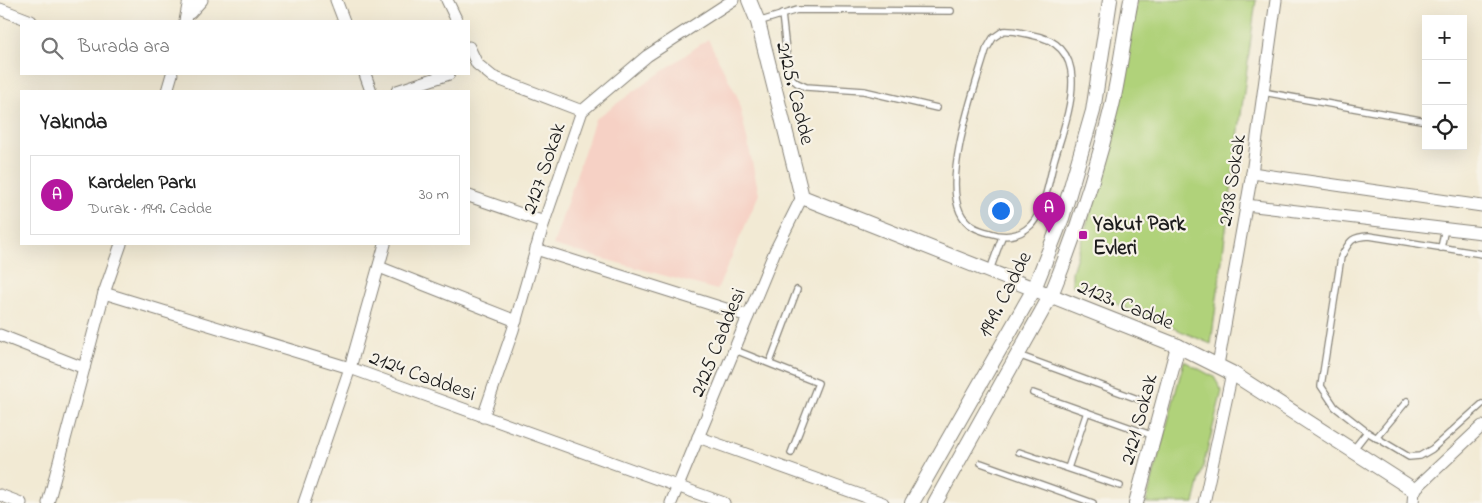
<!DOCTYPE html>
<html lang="tr">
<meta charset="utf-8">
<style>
:root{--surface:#fff;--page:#f6f6f6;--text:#222;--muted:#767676;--line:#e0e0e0;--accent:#b5179e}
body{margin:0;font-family:"Indie Flower",sans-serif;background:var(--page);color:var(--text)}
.controls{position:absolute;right:15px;top:15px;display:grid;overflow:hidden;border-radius:0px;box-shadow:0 5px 20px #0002}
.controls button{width:45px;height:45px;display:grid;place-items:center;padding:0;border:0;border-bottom:1px solid var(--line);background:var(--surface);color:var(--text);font:25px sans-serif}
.you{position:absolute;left:1000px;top:210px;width:18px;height:18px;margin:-12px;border:4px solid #fff;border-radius:50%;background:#1a73e8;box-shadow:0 0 0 8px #1a73e833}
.badge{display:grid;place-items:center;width:32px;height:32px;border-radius:50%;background:var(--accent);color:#fff;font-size:16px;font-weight:700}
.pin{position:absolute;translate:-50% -41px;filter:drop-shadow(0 1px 2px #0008)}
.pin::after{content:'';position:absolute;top:26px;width:18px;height:15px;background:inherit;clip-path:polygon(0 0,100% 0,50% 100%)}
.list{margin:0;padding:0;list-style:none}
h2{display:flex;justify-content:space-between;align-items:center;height:65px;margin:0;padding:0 20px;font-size:21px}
h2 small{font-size:16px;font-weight:400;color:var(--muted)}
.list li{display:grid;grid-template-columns:32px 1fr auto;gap:15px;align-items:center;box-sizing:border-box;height:80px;margin:0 10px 10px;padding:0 10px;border:1px solid var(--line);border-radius:0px}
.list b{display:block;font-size:19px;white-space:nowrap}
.list p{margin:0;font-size:16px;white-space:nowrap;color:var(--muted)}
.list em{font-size:16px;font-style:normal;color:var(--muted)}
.icon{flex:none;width:28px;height:28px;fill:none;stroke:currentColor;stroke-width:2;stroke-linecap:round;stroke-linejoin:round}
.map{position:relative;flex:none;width:1482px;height:503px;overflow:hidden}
.search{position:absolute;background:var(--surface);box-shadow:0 5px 20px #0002;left:20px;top:20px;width:450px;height:55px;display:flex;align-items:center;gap:12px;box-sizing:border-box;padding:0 18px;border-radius:0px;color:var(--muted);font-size:19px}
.panel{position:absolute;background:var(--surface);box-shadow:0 5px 20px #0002;left:20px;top:90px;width:450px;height:155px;border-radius:0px}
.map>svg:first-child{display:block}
.built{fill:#f6d1c5}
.green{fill:#b0d27a;stroke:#66774b}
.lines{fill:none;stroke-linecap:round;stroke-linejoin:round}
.service-casing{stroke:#878378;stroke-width:8}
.minor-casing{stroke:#878378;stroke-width:13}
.tertiary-casing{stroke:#878378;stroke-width:16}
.service{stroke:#fff;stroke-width:5.5}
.minor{stroke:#fff;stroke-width:11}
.tertiary{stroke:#fff;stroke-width:14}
.poi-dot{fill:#b5179e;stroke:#f7f3e8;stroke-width:2}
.labels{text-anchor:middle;stroke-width:4.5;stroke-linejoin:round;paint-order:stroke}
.street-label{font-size:21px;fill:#1c1c1c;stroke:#f7f3e8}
.poi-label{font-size:21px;font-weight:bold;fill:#1c1c1c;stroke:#f7f3e8;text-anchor:start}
</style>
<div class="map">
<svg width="1482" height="503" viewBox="0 0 1482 503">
<rect width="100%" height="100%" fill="#f7f3e8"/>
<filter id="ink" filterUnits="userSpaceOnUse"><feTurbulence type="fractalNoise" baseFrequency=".02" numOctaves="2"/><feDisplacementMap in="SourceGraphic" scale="10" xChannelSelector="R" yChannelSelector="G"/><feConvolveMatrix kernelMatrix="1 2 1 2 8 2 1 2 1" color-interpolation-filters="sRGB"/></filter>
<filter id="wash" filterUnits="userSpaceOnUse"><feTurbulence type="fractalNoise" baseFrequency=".0096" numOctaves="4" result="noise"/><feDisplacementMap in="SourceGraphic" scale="20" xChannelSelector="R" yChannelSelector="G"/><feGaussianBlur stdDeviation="1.12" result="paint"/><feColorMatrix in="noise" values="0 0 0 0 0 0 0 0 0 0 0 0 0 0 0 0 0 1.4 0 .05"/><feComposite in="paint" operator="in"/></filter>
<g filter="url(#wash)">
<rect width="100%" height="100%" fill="#f2ead4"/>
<polygon class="built" points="708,39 738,98 759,194 717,290 553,245 595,119"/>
<g class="green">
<polygon points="1137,0 1256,0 1211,344 1072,285 1072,272 1105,165"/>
<polygon points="1184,361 1214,377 1222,391 1194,503 1146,503"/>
</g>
</g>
<g filter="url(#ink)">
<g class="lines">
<g class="service-casing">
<g id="service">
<polyline points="782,14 789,76 797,83 806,87 864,91 937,108"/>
<polyline points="758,22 797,10 951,11"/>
<path d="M1003,31C1012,30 1023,33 1032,35C1097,46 1066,119 1054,161C1049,181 1045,209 1031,225C1019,237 1005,238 990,233C977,230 966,225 960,212C943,175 975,88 986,50L993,38Z"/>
<polyline points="1263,92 1426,121"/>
<polyline points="1441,248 1445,228"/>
<path d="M1482,254L1369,236C1350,237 1350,241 1341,257L1321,386L1335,407L1367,432L1409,457L1420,456L1432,449L1482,404"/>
<polyline points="990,270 1002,237"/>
<polyline points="735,350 818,383 791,453"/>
<polyline points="1018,355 1146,402"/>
<polyline points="770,362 797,290"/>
<polyline points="1033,393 1154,436"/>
<polyline points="1376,438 1407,401"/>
<polyline points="1353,450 1367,432"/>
<polyline points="1019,452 1120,486"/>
<polyline points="981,463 1093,503"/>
<polyline points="1068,468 1087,412"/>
</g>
</g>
<g class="minor-casing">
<g id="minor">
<polyline points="336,0 344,21"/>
<polyline points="447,0 457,21"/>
<polyline points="0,9 31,21"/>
<polyline points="187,13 190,13 202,0"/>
<polyline points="185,21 189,0"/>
<polyline points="469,47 477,64 493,77 582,111"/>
<polyline points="365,74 371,91"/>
<polyline points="167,91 172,74"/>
<polyline points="397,91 449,74"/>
<polyline points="1252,173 1482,206"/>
<polyline points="469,196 544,222"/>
<polyline points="1246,205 1482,233"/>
<polyline points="536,249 748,316"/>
<polyline points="379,267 516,321"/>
<polyline points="104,293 350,368 724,503"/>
<polyline points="0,335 84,368"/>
<polyline points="1218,365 1252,173 1276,0"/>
<polyline points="483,417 513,330 544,222 582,111 647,56 733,0"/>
<polyline points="698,437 883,503"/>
<polyline points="0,495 21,503"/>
<polyline points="48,503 104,293 121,244"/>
<polyline points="304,503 350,368 385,244"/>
<polyline points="671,503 775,251 802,197"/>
<polyline points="1204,503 1232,373"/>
<polyline points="1413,503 1414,490 1482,426"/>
</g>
</g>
<g class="tertiary-casing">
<g id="tertiary">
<polyline points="749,0 758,22 802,197 1178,346 1232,373 1414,490"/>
<polyline points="912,503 1034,289 1062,218 1093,111 1110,0"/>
<path d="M935,503L1051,295C1076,234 1097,170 1112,106C1120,71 1124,35 1131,0"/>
<polyline points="1136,503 1178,346"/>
</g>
</g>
<use href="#service" class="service"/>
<use href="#minor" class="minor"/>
<use href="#tertiary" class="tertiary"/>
</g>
</g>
<rect class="poi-dot" x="1078" y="230" width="10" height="10" rx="2.5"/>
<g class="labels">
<g class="street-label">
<text transform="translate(796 93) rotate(76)" y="7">2125. Cadde</text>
<text transform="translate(543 168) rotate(-71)" y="7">2127 Sokak</text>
<text transform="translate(1231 180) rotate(-81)" y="7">2138 Sokak</text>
<text transform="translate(1004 294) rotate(-63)" y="7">1949. Cadde</text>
<text transform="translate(1126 304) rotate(22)" y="7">2123. Cadde</text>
<text transform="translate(717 342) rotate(-68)" y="7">2125 Caddesi</text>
<text transform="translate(423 375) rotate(20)" y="7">2124 Caddesi</text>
<text transform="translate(1138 419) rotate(-75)" y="7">2121 Sokak</text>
</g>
<g class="poi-label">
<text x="1093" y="230">Yakut Park<tspan x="1093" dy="24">Evleri</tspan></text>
</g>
</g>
</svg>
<div class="controls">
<button>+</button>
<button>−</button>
<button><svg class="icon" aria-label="locate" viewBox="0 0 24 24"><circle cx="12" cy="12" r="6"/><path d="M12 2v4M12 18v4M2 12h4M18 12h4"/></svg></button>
</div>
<div class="you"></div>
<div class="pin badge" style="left:1049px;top:233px">A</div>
<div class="search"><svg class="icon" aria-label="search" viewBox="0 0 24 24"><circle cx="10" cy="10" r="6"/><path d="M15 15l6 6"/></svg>Burada ara</div>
<section class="panel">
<h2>Yakında<small></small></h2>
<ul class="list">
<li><span class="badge">A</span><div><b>Kardelen Parkı</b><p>Durak · 1949. Cadde</p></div><em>30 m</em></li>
</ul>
</section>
</div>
